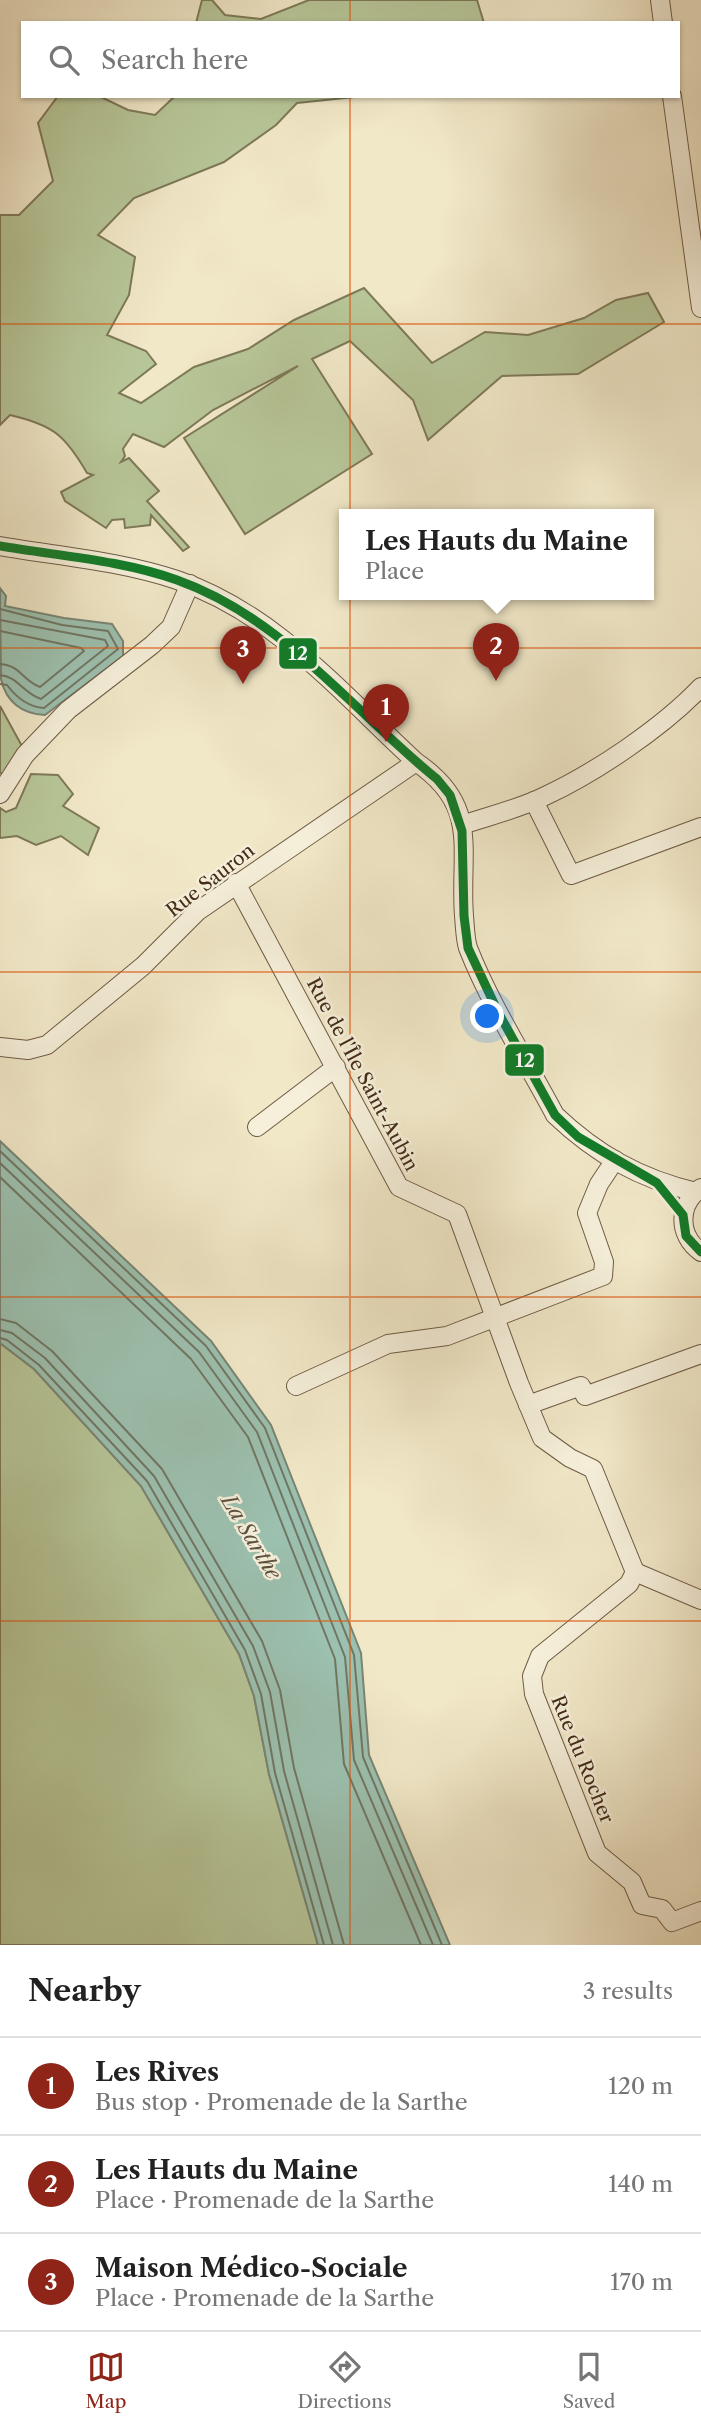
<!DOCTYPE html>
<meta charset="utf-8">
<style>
:root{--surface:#fff;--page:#f2f2f2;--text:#222;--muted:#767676;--line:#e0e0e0;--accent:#8f2418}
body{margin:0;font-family:"Libre Caslon Text",serif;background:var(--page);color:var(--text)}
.you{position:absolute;left:488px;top:1017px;width:24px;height:24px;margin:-18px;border:5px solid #fff;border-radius:50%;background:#1a73e8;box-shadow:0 0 0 10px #1a73e833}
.badge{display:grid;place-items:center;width:46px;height:46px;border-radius:50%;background:var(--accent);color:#fff;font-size:23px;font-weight:700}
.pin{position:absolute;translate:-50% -58px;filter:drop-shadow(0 2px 4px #0008)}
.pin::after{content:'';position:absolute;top:37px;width:24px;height:21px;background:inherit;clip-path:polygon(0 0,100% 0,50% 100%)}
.popup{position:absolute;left:339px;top:509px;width:315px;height:91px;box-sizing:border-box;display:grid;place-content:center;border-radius:0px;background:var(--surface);filter:drop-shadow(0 2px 5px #0005);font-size:23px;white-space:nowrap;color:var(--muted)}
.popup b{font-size:26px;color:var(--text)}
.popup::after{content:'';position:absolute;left:50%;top:100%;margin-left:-14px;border:14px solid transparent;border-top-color:var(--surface)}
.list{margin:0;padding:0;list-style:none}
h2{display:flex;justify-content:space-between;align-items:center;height:91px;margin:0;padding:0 28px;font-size:30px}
h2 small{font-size:23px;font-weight:400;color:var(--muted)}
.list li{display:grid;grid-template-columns:46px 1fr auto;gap:21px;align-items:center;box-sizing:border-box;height:98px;padding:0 28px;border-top:2px solid var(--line)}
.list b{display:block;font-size:26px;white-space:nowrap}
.list p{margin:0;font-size:23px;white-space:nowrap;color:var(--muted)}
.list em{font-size:23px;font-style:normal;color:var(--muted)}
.icon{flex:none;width:38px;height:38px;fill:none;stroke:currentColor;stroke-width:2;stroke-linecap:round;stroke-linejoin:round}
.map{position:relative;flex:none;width:701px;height:1945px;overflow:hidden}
.search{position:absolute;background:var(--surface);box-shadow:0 2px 5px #0004;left:21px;right:21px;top:21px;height:77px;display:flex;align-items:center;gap:18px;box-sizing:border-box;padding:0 24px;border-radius:0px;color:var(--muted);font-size:26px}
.sheet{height:385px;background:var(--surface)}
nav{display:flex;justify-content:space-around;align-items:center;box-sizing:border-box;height:98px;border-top:2px solid var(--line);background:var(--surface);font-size:19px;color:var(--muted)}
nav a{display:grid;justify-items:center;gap:4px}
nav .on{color:var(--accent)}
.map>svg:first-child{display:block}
.green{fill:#b7c698;stroke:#7e7958;stroke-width:2}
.water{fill:#9cc1b0;stroke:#798574;stroke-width:2}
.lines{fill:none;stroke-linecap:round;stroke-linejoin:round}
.shore{stroke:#707664;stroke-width:2}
.minor-casing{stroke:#6f5b45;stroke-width:20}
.minor{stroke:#f6f0db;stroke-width:18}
.bus-1-casing{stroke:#f6f0db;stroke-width:14}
.bus-1{stroke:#127c29;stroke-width:9}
.grid{fill:none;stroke:#e0570d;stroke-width:2;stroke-opacity:0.55}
.labels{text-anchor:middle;stroke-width:5;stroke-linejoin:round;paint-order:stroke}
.street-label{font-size:19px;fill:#442c19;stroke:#f6f0db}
.water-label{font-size:21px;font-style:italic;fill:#5a513f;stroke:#f6f0db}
.line-badge{stroke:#f6f0db;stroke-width:2.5}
.badge-label{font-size:19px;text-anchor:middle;font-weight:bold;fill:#fff}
</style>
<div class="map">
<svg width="701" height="1945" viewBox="0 0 701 1945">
<rect width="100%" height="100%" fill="#f1e8c8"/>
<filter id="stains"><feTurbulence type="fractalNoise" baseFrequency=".00286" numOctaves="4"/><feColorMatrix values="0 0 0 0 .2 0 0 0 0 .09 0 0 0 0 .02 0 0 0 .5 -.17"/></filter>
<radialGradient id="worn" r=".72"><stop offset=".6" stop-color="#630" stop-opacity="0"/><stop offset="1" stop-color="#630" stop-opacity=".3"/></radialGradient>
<g class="green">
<polygon points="202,0 212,0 225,15 261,19 309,0 477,0 484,23 196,23"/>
<path d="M58,96H99L128,110L155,115L175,96H364L297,103L276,125L224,162L134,198L98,235L135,257L129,295L107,335L146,351L156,364L119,393L141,403L194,367L248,349L294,320L364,288L432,363L485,332L528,335L584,318L616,300L648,293L664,322L578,374L502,376L428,440L413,400L350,341L312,359L372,454L245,534L184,438L298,366L213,410L164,447L133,434L123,449L125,456L121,462L129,458L159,491L147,501L189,547L183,551L151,515L150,525L125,528L124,519L112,520L106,528L65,501L61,492L93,475L87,473C65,435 53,425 10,415L0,425V215H19L53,181L38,123Z"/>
<polygon points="0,706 23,748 6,775 0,773"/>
<polygon points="31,774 58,775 73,794 63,806 99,828 88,855 61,836 36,845 17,836 0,838 0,808 6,812 16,808"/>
<polygon points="0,1343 34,1369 141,1486 239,1654 254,1696 269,1774 318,1945 0,1945"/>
</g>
<g class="water">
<path d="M0,588L6,596L5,606L64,618L112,624L123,641V656L45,715C22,714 6,702 1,679Z"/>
<polygon points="0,1141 211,1341 271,1425 361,1653 369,1755 450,1945 318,1945 269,1774 254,1696 239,1654 141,1486 34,1369 0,1343"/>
</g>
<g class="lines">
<g class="shore">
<path d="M0,609L62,625L108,631L118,649L44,708C27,707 16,697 7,685L0,684"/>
<path d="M0,620L105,640L108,646L41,699C24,694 17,676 0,675"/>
<path d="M0,631L81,648L84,651L40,687C23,681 20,665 0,664"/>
<polyline points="0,1151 206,1346 265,1428 354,1655 363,1757 442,1945"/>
<polyline points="0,1163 199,1352 257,1432 345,1657 354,1760 433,1945"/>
<polyline points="0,1177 191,1359 248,1437 335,1659 344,1764 421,1945"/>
<polyline points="0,1319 16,1323 52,1351 162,1469 262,1641 280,1690 294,1768 344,1945"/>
<polyline points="0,1330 12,1333 45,1358 154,1476 253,1646 270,1692 284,1771 333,1945"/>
<polyline points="0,1338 7,1340 39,1365 147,1481 245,1650 261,1694 275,1773 324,1945"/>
</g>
<g class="minor-casing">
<g id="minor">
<polyline points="660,0 663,23"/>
<polyline points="672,96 701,308"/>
<path d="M0,546C58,556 121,561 177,580C275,613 343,695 416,762C481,806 459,850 464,916C465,926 465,938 468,948C491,1006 526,1060 555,1115C596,1154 640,1179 696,1192"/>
<polyline points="0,794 25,755 68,710 152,645 171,627 190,584"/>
<polyline points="534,801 571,875 701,827"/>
<path d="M462,825C489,816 518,809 543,797C595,773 662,728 701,687"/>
<polyline points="236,883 399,1187 457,1214 519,1383 542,1438 570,1458 593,1469 635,1572 629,1584 540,1656 532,1676 534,1694 597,1853 632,1882 642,1905 662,1909 672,1922 701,1911"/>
<polyline points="0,1047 28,1050 47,1045 143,966 198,911 416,762"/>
<polyline points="257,1127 336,1067"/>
<path d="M701,1188C678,1204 677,1235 701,1252"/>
<polyline points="296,1386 388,1344 447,1336 603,1276 604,1262 587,1213 599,1184 615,1160"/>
<polyline points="528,1405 581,1386 585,1396 701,1354"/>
<polyline points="635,1572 701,1600"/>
</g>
</g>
<use href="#minor" class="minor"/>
<g class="bus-1-casing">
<path id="bus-1" d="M0,546C59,556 121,560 177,580C284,618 351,710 437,779L450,795L462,831L464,916L468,948L498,1012L555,1115L578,1137L657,1183L683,1215L686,1236L701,1252"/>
</g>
<use href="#bus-1" class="bus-1"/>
</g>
<path class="grid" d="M350,0V23M350,96V1945M0,324H701M0,648H701M0,972H701M0,1297H701M0,1621H701"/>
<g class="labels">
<g class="street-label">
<text transform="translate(210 880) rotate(-38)" y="7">Rue Sauron</text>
<text transform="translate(363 1074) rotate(62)" y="7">Rue de l'Île Saint-Aubin</text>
<text transform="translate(583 1759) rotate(68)" y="7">Rue du Rocher</text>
</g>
<g class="water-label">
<text transform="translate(251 1537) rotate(59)" y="7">La Sarthe</text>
</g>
</g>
<g class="line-badge">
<rect x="278" y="637" width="40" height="33" rx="7" fill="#127c29"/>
<rect x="504" y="1043" width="41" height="34" rx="7" fill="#127c29"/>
</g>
<g class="badge-label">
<text x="298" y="660">12</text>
<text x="525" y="1067">12</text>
</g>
<rect width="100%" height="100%" filter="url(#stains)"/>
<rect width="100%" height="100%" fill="url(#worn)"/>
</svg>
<div class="you"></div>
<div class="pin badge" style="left:386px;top:742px">1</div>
<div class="pin badge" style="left:496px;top:681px">2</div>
<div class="popup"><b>Les Hauts du Maine</b>Place</div>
<div class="pin badge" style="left:243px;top:684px">3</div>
<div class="search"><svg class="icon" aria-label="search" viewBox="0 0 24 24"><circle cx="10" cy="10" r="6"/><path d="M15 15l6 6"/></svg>Search here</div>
</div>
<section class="sheet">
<h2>Nearby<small>3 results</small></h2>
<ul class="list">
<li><span class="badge">1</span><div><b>Les Rives</b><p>Bus stop · Promenade de la Sarthe</p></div><em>120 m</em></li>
<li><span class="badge">2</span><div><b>Les Hauts du Maine</b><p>Place · Promenade de la Sarthe</p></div><em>140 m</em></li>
<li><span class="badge">3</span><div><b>Maison Médico-Sociale</b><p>Place · Promenade de la Sarthe</p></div><em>170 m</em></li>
</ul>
</section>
<nav>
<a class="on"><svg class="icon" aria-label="map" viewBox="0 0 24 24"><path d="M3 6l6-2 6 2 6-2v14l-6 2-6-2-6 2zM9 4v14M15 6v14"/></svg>Map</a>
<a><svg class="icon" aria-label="directions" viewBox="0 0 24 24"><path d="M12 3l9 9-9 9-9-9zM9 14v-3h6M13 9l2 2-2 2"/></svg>Directions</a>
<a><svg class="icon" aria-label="saved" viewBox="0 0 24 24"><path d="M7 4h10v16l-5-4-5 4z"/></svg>Saved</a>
</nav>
